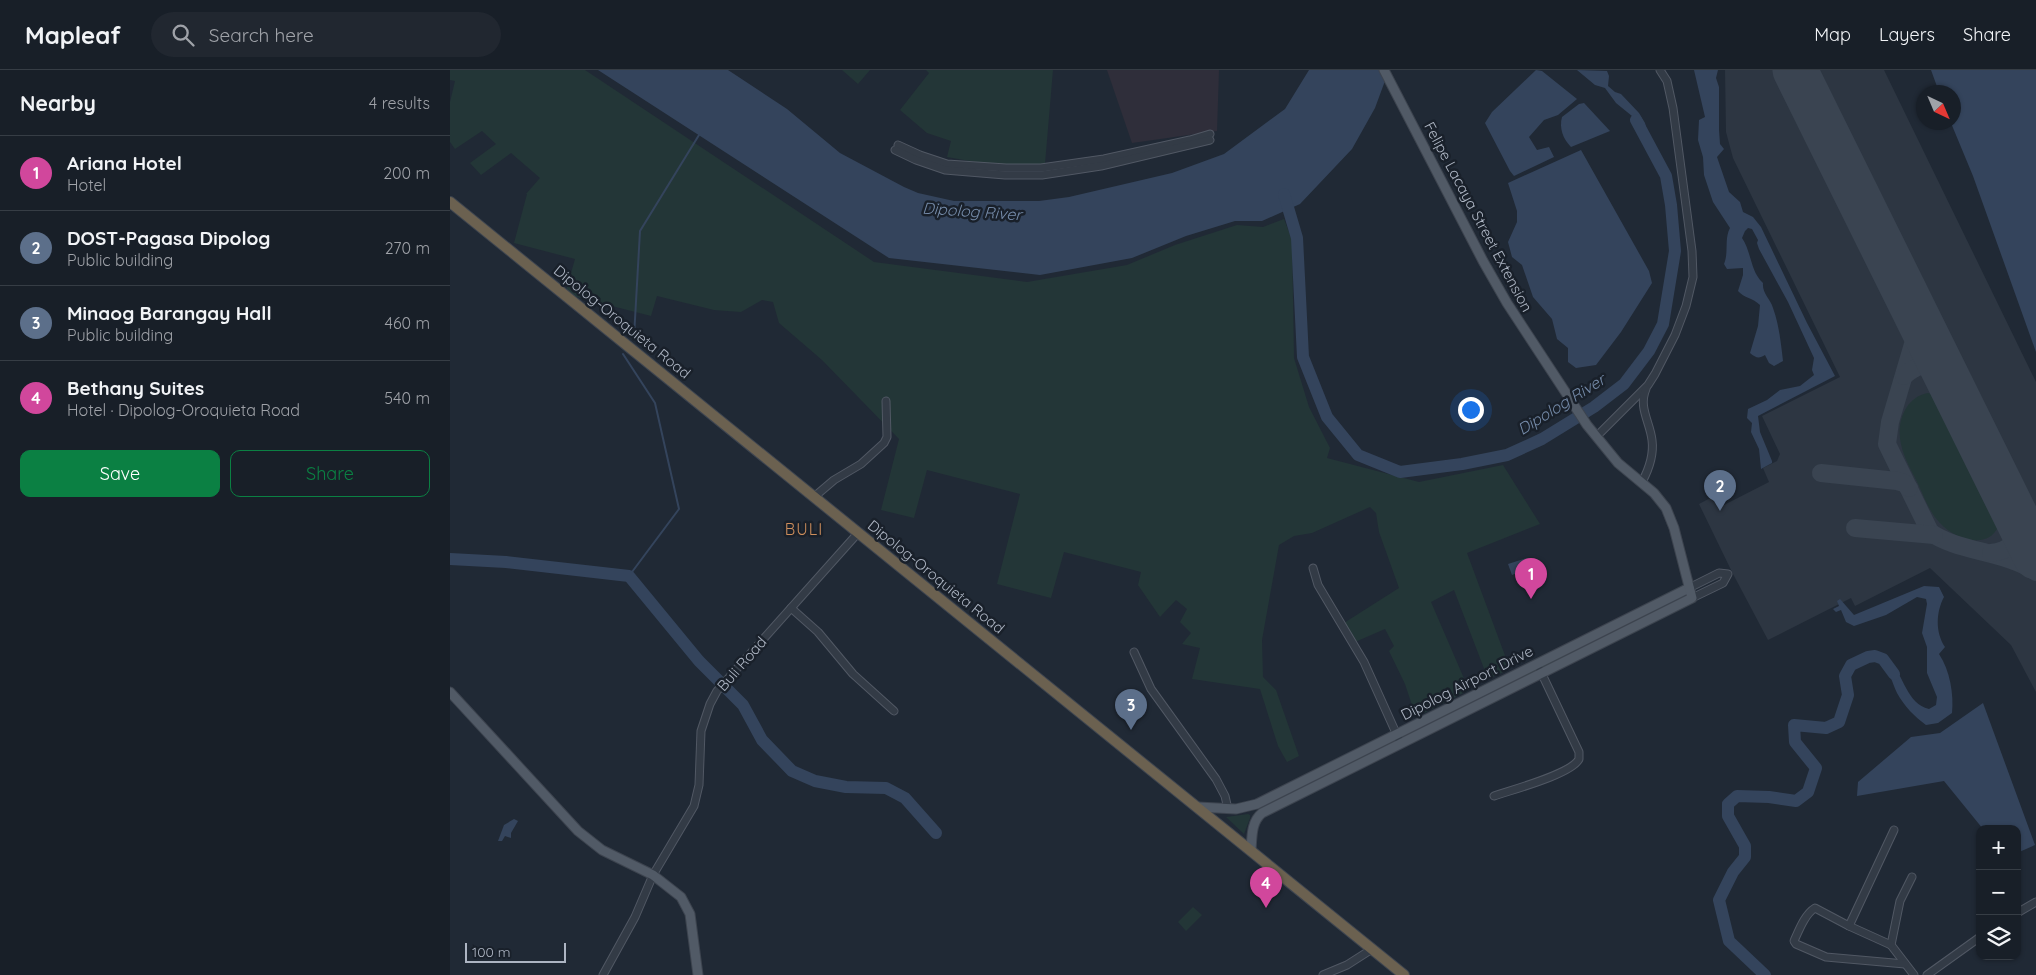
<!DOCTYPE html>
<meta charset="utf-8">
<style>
:root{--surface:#181f28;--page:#212730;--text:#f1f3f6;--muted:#9fa2a8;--line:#363d45;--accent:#0b8043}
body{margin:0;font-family:Quicksand,sans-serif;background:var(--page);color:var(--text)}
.controls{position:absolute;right:15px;bottom:15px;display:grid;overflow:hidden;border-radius:10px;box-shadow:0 1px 4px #0004}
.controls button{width:45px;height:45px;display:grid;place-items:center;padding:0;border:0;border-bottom:1px solid var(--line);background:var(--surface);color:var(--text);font:25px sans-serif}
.compass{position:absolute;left:1466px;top:15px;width:45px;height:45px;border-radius:50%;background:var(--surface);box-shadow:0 1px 4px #0004;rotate:136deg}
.scale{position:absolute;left:15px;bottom:12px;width:101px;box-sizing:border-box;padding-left:5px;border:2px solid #adb5c3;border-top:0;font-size:14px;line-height:18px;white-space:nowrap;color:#adb5c3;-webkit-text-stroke:4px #19202a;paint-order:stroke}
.you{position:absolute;left:1020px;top:339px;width:18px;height:18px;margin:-12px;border:4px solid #fff;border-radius:50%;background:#1a73e8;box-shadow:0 0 0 8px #1a73e833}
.badge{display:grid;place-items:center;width:32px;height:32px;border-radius:50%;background:var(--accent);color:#fff;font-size:16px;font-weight:700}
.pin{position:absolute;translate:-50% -41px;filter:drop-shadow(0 1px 2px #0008)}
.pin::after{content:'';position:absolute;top:26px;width:18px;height:15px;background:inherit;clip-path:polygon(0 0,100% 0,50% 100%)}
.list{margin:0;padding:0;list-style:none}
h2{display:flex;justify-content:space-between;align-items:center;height:65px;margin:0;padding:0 20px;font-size:21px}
h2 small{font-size:16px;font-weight:400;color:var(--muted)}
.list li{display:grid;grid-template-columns:32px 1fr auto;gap:15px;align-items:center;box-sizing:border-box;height:75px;padding:0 20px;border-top:1px solid var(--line)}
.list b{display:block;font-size:19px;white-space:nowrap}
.list p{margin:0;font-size:16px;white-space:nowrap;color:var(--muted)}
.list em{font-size:16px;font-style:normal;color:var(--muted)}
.actions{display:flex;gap:10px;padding:15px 20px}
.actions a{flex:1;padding:11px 0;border:1px solid var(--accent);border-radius:10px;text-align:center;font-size:18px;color:var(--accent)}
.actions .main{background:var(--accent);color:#fff}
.icon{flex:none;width:28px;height:28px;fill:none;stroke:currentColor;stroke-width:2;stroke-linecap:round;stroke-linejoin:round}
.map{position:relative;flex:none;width:1586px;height:905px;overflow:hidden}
header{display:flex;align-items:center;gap:30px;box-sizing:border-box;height:70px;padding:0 25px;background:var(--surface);border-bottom:1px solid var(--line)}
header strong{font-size:24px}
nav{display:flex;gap:28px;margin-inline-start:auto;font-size:18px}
.search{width:350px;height:45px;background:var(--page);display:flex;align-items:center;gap:12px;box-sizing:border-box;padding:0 18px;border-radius:28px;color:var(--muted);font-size:19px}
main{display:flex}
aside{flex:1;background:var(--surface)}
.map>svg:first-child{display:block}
.medical{fill:#2f2e3a}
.airport{fill:#2d3642}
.green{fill:#233637}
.water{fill:#34445c}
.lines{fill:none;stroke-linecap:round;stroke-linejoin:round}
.stream{stroke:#34445c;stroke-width:2}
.river{stroke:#34445c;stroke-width:12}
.taxiway{stroke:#3a4451;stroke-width:18}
.runway{stroke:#3a4451;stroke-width:45}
.minor-casing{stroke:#515864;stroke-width:9}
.major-casing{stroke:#3d444f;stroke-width:11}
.highway-casing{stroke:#3e4550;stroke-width:12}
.minor{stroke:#333b46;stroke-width:7}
.major{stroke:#515a66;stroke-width:9}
.highway{stroke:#6b6150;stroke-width:10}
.labels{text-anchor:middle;stroke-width:5;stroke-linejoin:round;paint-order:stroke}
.street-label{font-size:15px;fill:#adb5c3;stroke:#19202a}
.water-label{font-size:16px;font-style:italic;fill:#768caa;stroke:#19202a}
.neighbourhood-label{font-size:16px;letter-spacing:1px;fill:#ce8e5c;stroke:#19202a}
</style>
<header>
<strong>Mapleaf</strong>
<div class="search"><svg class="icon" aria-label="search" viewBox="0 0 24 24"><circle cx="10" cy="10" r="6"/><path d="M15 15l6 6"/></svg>Search here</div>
<nav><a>Map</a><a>Layers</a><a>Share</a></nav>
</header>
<main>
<aside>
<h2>Nearby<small>4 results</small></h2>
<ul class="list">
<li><span class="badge" style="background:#d1479c">1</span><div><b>Ariana Hotel</b><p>Hotel</p></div><em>200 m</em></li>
<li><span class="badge" style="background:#5c6f8a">2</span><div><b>DOST-Pagasa Dipolog</b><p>Public building</p></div><em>270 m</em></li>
<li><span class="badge" style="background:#5c6f8a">3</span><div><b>Minaog Barangay Hall</b><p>Public building</p></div><em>460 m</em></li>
<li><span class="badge" style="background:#d1479c">4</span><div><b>Bethany Suites</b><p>Hotel · Dipolog-Oroquieta Road</p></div><em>540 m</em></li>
</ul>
<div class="actions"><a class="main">Save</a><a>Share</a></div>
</aside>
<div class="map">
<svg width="1586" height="905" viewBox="0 0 1586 905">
<rect width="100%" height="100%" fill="#202935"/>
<polygon class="medical" points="657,0 769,0 767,61 682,73"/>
<polygon class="airport" points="1275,0 1434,0 1586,312 1586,622 1561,575 1480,498 1405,536 1401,528 1318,570 1282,502 1249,434 1266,425 1272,436 1319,412 1313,398 1327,391 1330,384 1312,346 1390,307 1283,88 1276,62"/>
<g class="green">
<polygon points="0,0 135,0 424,192 577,212 677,195 725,175 787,155 813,157 834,149 842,170 844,288 859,337 880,378 877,388 969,412 1053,395 1090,454 1017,483 1060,599 1038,609 1004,520 981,532 1019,620 966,647 955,614 939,581 944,576 935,559 905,572 894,553 949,518 929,462 926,443 920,437 862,463 844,466 829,475 812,570 813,607 826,620 849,686 837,692 828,676 810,619 742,609 750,578 732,574 741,563 730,552 737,539 726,530 710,547 688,515 691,502 614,482 601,528 547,514 570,424 477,400 464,448 431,440 449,369 372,290 329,253 323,232 312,230 291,242 264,240 207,226 201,246 115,224 125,189 64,173 77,124 76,124 90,108 61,83 31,105 20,93 46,74 32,61 5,79 0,72 0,32 5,11 0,10"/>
<polygon points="392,0 420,0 408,14"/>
<polygon points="476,0 603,0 595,94 542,95 497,87 501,71 477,63 450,40 479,3"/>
<path d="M1478,323L1483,325L1548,457C1537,481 1503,468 1490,453C1480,443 1475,429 1469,416C1463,403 1454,389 1451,374C1446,353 1455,327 1478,323Z"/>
<polygon points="798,744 800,745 800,748 794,764 776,747"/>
<polygon points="743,837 752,845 736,861 728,852"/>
</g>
<g class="water">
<polygon points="148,0 278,0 337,39 390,83 454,117 468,123 504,131 589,131 619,127 722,103 774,84 835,39 859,0 939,0 925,38 902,79 850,134 812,151 785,151 736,166 682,188 590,205 439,188"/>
<polygon points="1086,0 1092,1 1127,29 1108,45 1094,50 1079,67 1087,80 1099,77 1104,87 1064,106 1060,101 1035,53 1042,42"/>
<polygon points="1127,0 1157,1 1159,6 1158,16 1165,22 1171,24 1189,43 1195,53 1197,61 1192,66 1183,54 1182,46 1166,33 1155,18 1145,15"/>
<path d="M1244,0H1268L1266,8L1269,17V60L1270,74L1274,79L1267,87L1279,122L1290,132L1293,142L1303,147L1311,157L1357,253L1385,306L1308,346L1310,362L1322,391V393L1311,399L1309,379L1301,362L1302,353L1297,348L1298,339L1317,330L1330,320L1350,316L1364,305L1362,300L1364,288L1338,232L1309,179L1307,173L1308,170L1302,159L1298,158L1295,161L1292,168C1302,183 1300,201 1313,213C1312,224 1320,228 1323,238C1329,254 1331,274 1333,291L1324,296L1319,293L1315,285C1309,289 1306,288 1300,283L1308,256L1310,235C1303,228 1294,228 1288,221L1293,205V198L1277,199L1274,194C1279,182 1274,169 1280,158L1263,132L1254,105L1253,87L1248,70L1249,50L1255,47Z"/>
<polygon points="1481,0 1586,0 1586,282 1523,106 1501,53 1504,52 1504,22 1489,22"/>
<path d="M1134,33L1160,61L1121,77C1113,69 1109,58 1112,47L1129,34Z"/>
<polygon points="1131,80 1199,201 1202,213 1171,262 1146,295 1126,298 1118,292 1118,278 1107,269 1102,249 1083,227 1072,195 1062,187 1058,172 1067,152 1067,141 1058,113"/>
<polygon points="1077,488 1080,498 1062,505 1058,494"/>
<path d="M1474,516L1489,517L1494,527C1486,542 1485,562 1495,577L1489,584C1500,600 1504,625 1502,643L1488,653L1476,655C1465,647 1454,636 1447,623C1442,612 1440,602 1431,592L1440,591C1454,606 1457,634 1479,639L1486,635L1487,627L1477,603V577L1472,563L1477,534L1476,529L1467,527L1436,545L1404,556L1396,552L1391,540L1386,542L1383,539L1389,536L1387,531L1390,529L1404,545Z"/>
<polygon points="1533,633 1585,775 1567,783 1567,759 1533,759 1494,711 1407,726 1408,712 1461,667 1490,663"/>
<polygon points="64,749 68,751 61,763 61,768 55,766 52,771 48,771 54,755"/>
</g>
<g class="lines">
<g class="stream">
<polyline points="184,267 190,161 249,65"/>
<polyline points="173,284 205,333 229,439 179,506"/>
</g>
<g class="river">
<polyline points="834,124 847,168 853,287 877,347 908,385 950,402 1012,394 1057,385 1092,369 1144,337 1174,314 1199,281 1213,254 1225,181 1221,135 1216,106 1186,50"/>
<polyline points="0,489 56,492 179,506 249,591 293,635 312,670 342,701 365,711 396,717 436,718 455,728 486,763"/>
<polyline points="1315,905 1279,871 1269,830 1283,802 1295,787 1295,776 1278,746 1278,734 1287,726 1319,727 1346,731 1358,722 1366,698 1345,672 1344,655 1376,658 1389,652 1398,625 1395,606 1401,595 1418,587 1425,586 1433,589 1444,604"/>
</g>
<g class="taxiway">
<path d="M1464,241L1466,264L1440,352L1437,374L1480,462C1507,482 1556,481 1586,502"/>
<path d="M1454,306C1467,294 1477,293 1493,300"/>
<polyline points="1371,403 1447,411 1454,413 1459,418"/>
<polyline points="1405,458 1484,465"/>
<path d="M1541,483C1560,481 1569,471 1568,452"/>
</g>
<polyline class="runway" points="1345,0 1586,487"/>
<g class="minor-casing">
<g id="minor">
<polyline points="448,75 470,85 497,94 556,98 591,98 654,89 740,70 760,64"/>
<polyline points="445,80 466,90 495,100 555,105 592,105 651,96 760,70"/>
<polyline points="1151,362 1198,315 1205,304 1225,265 1236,236 1243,207 1242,181 1223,38 1217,11 1210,0"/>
<path d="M1192,412C1199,399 1204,385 1202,370C1200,352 1188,337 1196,319"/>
<polyline points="364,427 384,410 411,394 434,373 437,367 436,331"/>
<polyline points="863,498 868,515 914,592 951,674"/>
<polyline points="1239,518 1269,503 1278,504 1273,513 1242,528"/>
<polyline points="341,538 368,562 403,604 444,641"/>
<polyline points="684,582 701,619 766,709 775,726 778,739"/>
<path d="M1044,726C1061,720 1122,704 1129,689V682L1090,600"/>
<polyline points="1462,807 1450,831 1441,875 1464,905"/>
<polyline points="1567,843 1586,832"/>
<polyline points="1399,856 1444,760"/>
<path d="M1441,875L1399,856L1365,838C1355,844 1349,860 1344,871L1346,874L1376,887L1455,894"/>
<polyline points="153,905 185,847 203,805 244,736 249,715 251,661 260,634 267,621 408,463"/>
<polyline points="873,905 897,895 922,879"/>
<polyline points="1477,905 1530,867"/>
</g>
</g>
<g class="major-casing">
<g id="major">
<polyline points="0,622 128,761 152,780 203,805 231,827 240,844 248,905"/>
<polyline points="748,737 786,739 807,734 1239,518"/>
<path d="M801,781C802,767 801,752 812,743L1242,528L1224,458L1216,438L1204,423L1168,393L1137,355L1057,233L1033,191L934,0"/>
</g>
</g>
<g class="highway-casing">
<polyline id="highway" points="0,132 954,905"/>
</g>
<use href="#minor" class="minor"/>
<use href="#major" class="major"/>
<use href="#highway" class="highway"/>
</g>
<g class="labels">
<g class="street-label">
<text transform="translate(1028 147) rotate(62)" y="5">Felipe Lacaya Street Extension</text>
<text transform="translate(172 252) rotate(39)" y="5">Dipolog-Oroquieta Road</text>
<text transform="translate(486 507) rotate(39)" y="5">Dipolog-Oroquieta Road</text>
<text transform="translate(292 594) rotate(-49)" y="5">Buli Road</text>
<text transform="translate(1017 613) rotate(-27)" y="5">Dipolog Airport Drive</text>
</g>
<g class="water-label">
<text transform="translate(522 141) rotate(4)" y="6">Dipolog River</text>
<text transform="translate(1111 334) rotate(-32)" y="6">Dipolog River</text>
</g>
<g class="neighbourhood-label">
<text x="354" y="465">BULI</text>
</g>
</g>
</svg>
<div class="controls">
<button>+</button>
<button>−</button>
<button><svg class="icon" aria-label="layers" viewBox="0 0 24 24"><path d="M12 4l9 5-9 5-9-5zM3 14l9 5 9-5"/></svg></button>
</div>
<svg class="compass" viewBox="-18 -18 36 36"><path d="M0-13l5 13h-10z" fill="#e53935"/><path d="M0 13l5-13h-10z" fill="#9fa2a8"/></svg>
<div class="scale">100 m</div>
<div class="you"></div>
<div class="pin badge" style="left:1081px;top:529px;background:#d1479c">1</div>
<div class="pin badge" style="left:1270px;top:441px;background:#5c6f8a">2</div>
<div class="pin badge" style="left:681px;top:660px;background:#5c6f8a">3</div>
<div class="pin badge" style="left:816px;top:838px;background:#d1479c">4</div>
</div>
</main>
